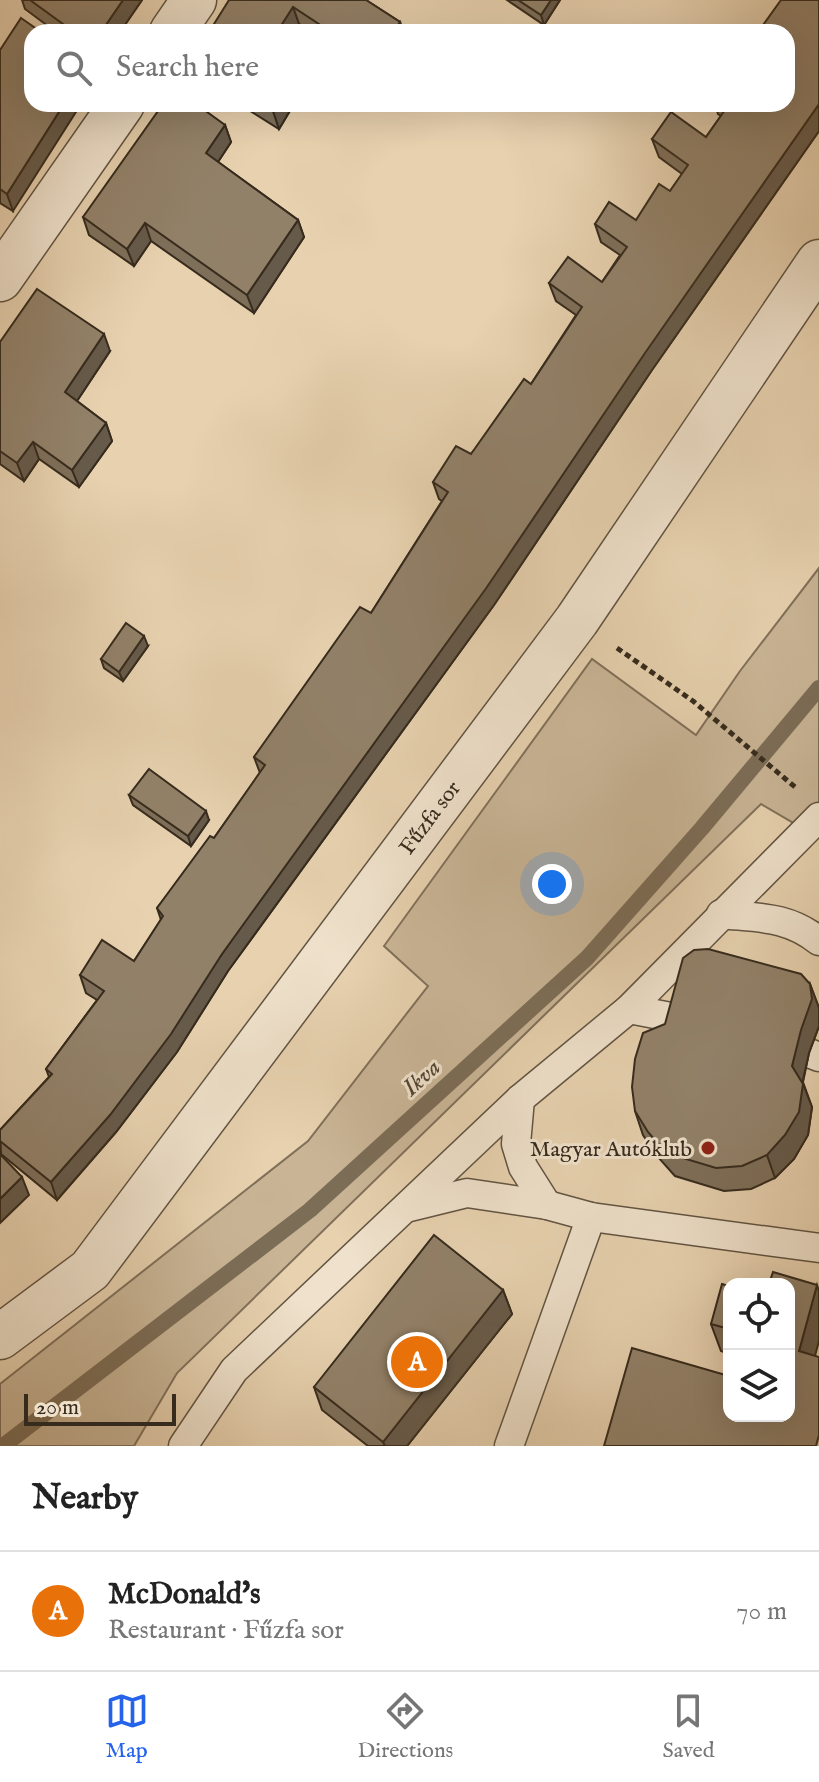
<!DOCTYPE html>
<meta charset="utf-8">
<style>
:root{--surface:#fff;--page:#f2f2f2;--text:#222;--muted:#767676;--line:#e0e0e0;--accent:#2563eb}
body{margin:0;font-family:"IM FELL English",serif;background:var(--page);color:var(--text)}
.controls{position:absolute;right:24px;bottom:24px;display:grid;overflow:hidden;border-radius:16px;box-shadow:0 8px 32px #0002}
.controls button{width:72px;height:72px;display:grid;place-items:center;padding:0;border:0;border-bottom:2px solid var(--line);background:var(--surface);color:var(--text);font:40px sans-serif}
.scale{position:absolute;left:24px;bottom:20px;width:152px;box-sizing:border-box;padding-left:8px;border:4px solid #362b1d;border-top:0;font-size:22px;line-height:28px;white-space:nowrap;color:#362b1d;-webkit-text-stroke:6px #efe1cb;paint-order:stroke}
.you{position:absolute;left:552px;top:884px;width:28px;height:28px;margin:-20px;border:6px solid #fff;border-radius:50%;background:#1a73e8;box-shadow:0 0 0 12px #1a73e833}
.badge{display:grid;place-items:center;width:52px;height:52px;border-radius:50%;background:var(--accent);color:#fff;font-size:26px;font-weight:700}
.pin{position:absolute;translate:-50% -50%;border:4px solid #fff;box-shadow:0 2px 8px #0006}
.list{margin:0;padding:0;list-style:none}
h2{display:flex;justify-content:space-between;align-items:center;height:104px;margin:0;padding:0 32px;font-size:34px}
h2 small{font-size:26px;font-weight:400;color:var(--muted)}
.list li{display:grid;grid-template-columns:52px 1fr auto;gap:24px;align-items:center;box-sizing:border-box;height:120px;padding:0 32px;border-top:2px solid var(--line)}
.list b{display:block;font-size:30px;white-space:nowrap}
.list p{margin:0;font-size:26px;white-space:nowrap;color:var(--muted)}
.list em{font-size:26px;font-style:normal;color:var(--muted)}
.icon{flex:none;width:44px;height:44px;fill:none;stroke:currentColor;stroke-width:2;stroke-linecap:round;stroke-linejoin:round}
.map{position:relative;flex:none;width:819px;height:1446px;overflow:hidden}
.search{position:absolute;background:var(--surface);box-shadow:0 8px 32px #0002;left:24px;right:24px;top:24px;height:88px;display:flex;align-items:center;gap:20px;box-sizing:border-box;padding:0 28px;border-radius:24px;color:var(--muted);font-size:30px}
.sheet{height:224px;background:var(--surface)}
nav{display:flex;justify-content:space-around;align-items:center;box-sizing:border-box;height:112px;border-top:2px solid var(--line);background:var(--surface);font-size:22px;color:var(--muted)}
nav a{display:grid;justify-items:center;gap:4px}
nav .on{color:var(--accent)}
.map>svg:first-child{display:block}
.green{fill:#c9b596;stroke:#80705a;stroke-width:2}
.lines{fill:none;stroke-linecap:round;stroke-linejoin:round}
.stream{stroke:#7c6d57;stroke-width:16}
.service-casing{stroke:#625442;stroke-width:31}
.minor-casing{stroke:#625442;stroke-width:47}
.path{stroke:#362b1d;stroke-width:5;stroke-dasharray:6 4;stroke-linecap:butt}
.service{stroke:#efe1cb;stroke-width:28}
.minor{stroke:#efe1cb;stroke-width:44}
.wall{fill:#7e6f5a;stroke:#362b1d;stroke-width:2}
.shaded-wall{fill:#665a4a;stroke:#362b1d;stroke-width:2}
.building{fill:#928169;stroke:#362b1d;stroke-width:2}
.poi-dot{fill:#8f2418;stroke:#efe1cb;stroke-width:3}
.labels{text-anchor:middle;stroke-width:6;stroke-linejoin:round;paint-order:stroke}
.street-label{font-size:22px;fill:#362b1d;stroke:#efe1cb}
.poi-label{font-size:22px;fill:#362b1d;stroke:#efe1cb;text-anchor:end}
.water-label{font-size:24px;font-style:italic;fill:#534635;stroke:#efe1cb}
</style>
<div class="map">
<svg width="819" height="1446" viewBox="0 0 819 1446">
<rect width="100%" height="100%" fill="#e7d1af"/>
<filter id="stains"><feTurbulence type="fractalNoise" baseFrequency=".0025" numOctaves="4"/><feColorMatrix values="0 0 0 0 .2 0 0 0 0 .09 0 0 0 0 .02 0 0 0 .5 -.17"/></filter>
<radialGradient id="worn" r=".72"><stop offset=".6" stop-color="#630" stop-opacity="0"/><stop offset="1" stop-color="#630" stop-opacity=".3"/></radialGradient>
<polygon class="green" points="819,568 819,838 761,804 177,1373 134,1446 0,1446 0,1384 308,1141 428,986 384,946 592,659 696,735 740,671"/>
<g class="lines">
<polyline class="stream" points="3,1446 310,1210 587,958 702,828 819,688"/>
<g class="service-casing">
<g id="service">
<path d="M721,914C759,918 788,916 819,941"/>
<polyline points="629,1009 681,1019"/>
<polyline points="809,1053 819,1057"/>
<polyline points="520,1099 516,1144 523,1167 547,1205"/>
<polyline points="410,1207 467,1193 547,1205 591,1217 819,1248"/>
<polyline points="183,1446 234,1370 520,1099 629,1009 819,817"/>
<polyline points="509,1446 591,1217"/>
</g>
</g>
<g class="minor-casing">
<g id="minor">
<polyline points="172,32 194,0"/>
<polyline points="0,279 122,104"/>
<polyline points="0,1337 90,1270 577,620 819,262"/>
</g>
</g>
<polyline class="path" points="617,648 693,701 795,787"/>
<use href="#service" class="service"/>
<use href="#minor" class="minor"/>
</g>
<g class="wall">
<polygon points="22,0 142,0 120,32 56,32 25,9"/>
<polygon points="229,0 366,0 400,22 403,32 311,32 299,24"/>
<polygon points="507,0 560,0 544,25"/>
<polygon points="819,0 819,131 652,370 494,605 228,971 177,1052 116,1132 57,1200 1,1154 0,1130 49,1077 46,1069 97,1000 86,993 80,975 134,961 161,920 157,908 214,838 260,773 254,757 371,613 442,501 439,499 433,482 471,454 531,384 576,315 556,301 549,283 602,282 620,255 601,242 595,224 636,220 670,191 682,174 659,157 652,139 706,137 721,116 718,114 715,104 787,104"/>
<polygon points="0,50 13,211 0,203"/>
<polygon points="239,104 294,104 279,129"/>
<polygon points="225,125 231,142 218,162 298,220 304,237 254,313 151,241 134,266 89,235 83,217"/>
<polygon points="0,342 110,351 77,401 106,423 112,441 79,487 39,459 24,481 0,464"/>
<polygon points="148,646 123,681 104,668 101,659"/>
<polygon points="129,795 209,820 191,846 133,805"/>
<polygon points="810,984 819,1008 819,1026 809,1053 803,1082 812,1107 808,1135 794,1159 775,1178 751,1189 724,1191 675,1176 657,1156 643,1135 635,1111"/>
<polygon points="729,1286 729,1354 721,1351 711,1324"/>
<polygon points="503,1290 512,1314 407,1446 368,1446 322,1410 314,1387"/>
</g>
<g class="shaded-wall">
<polygon points="123,0 142,0 120,32 101,32"/>
<polygon points="551,0 560,0 544,25 541,15"/>
<polygon points="293,7 299,24 294,32 276,32"/>
<polygon points="400,22 403,32 393,32"/>
<polygon points="64,104 81,104 13,211 7,194"/>
<polygon points="277,104 294,104 279,129 273,111"/>
<polygon points="819,104 819,131 652,370 494,605 228,971 177,1052 116,1132 57,1200 51,1182 222,954"/>
<polygon points="225,125 231,142 212,171 206,153"/>
<polygon points="298,220 304,237 254,313 247,295"/>
<polygon points="145,223 151,241 134,266 127,249"/>
<polygon points="104,334 110,351 71,410 65,392"/>
<polygon points="106,423 112,441 79,487 72,470"/>
<polygon points="33,442 39,459 24,481 17,463"/>
<polygon points="144,636 148,646 123,681 119,672"/>
<polygon points="206,811 209,820 191,846 188,836"/>
<polygon points="810,984 819,1008 819,1026 809,1053 801,1089 792,1066"/>
<polygon points="803,1084 812,1107 808,1135 794,1159 775,1178 767,1155"/>
<polygon points="22,1177 29,1195 0,1223 0,1199"/>
<polygon points="817,1285 819,1291 819,1341 809,1378 799,1351"/>
<polygon points="503,1290 512,1314 407,1446 385,1446 383,1442"/>
</g>
<g class="building">
<polygon points="30,0 123,0 101,32 74,32"/>
<polygon points="229,0 366,0 400,22 393,32 331,32 293,7 277,32 209,32"/>
<polygon points="518,0 551,0 541,15"/>
<polygon points="781,0 819,0 819,104 645,353 487,587 222,954 171,1034 110,1115 51,1182 0,1141 0,1130 52,1074 46,1069 104,991 80,975 102,940 134,961 163,916 157,908 210,836 214,838 265,765 254,757 360,607 371,613 448,492 433,482 456,446 471,454 524,379 531,384 582,307 549,283 568,257 602,282 627,247 595,224 609,202 636,220 659,184 670,191 688,165 652,139 671,112 706,137 727,107 723,104 787,104 787,32 758,32"/>
<polygon points="21,18 41,32 32,32 32,104 64,104 7,194 0,189 0,50"/>
<polygon points="163,104 196,104 225,125 206,153 298,220 247,295 145,223 127,249 83,217"/>
<polygon points="261,104 277,104 273,111"/>
<polygon points="37,289 104,334 65,392 106,423 72,470 33,442 17,463 0,451 0,342"/>
<polygon points="126,623 144,636 119,672 101,659"/>
<polygon points="149,769 206,811 188,836 129,795"/>
<polygon points="708,949 801,974 810,984 812,999 801,1030 792,1066 803,1084 799,1112 785,1135 767,1155 742,1166 716,1168 666,1153 648,1132 635,1111 632,1087 635,1059 643,1033 665,1024 683,958 694,950"/>
<polygon points="0,1154 22,1177 0,1199"/>
<polygon points="434,1235 503,1290 383,1442 314,1387"/>
<polygon points="773,1272 817,1285 799,1351 819,1357 819,1435 816,1446 604,1446 632,1348 729,1376 729,1416 789,1416 789,1284 769,1284"/>
<polygon points="722,1284 729,1286 729,1329 711,1324"/>
</g>
<circle class="poi-dot" cx="708" cy="1148" r="8"/>
<g class="labels">
<g class="street-label">
<text transform="translate(429 817) rotate(-53)" y="8">Fűzfa sor</text>
</g>
<g class="poi-label">
<text x="692" y="1156">Magyar Autóklub</text>
</g>
<g class="water-label">
<text transform="translate(421 1077) rotate(-42)" y="8">Ikva</text>
</g>
</g>
<rect width="100%" height="100%" filter="url(#stains)"/>
<rect width="100%" height="100%" fill="url(#worn)"/>
</svg>
<div class="controls">
<button><svg class="icon" aria-label="locate" viewBox="0 0 24 24"><circle cx="12" cy="12" r="6"/><path d="M12 2v4M12 18v4M2 12h4M18 12h4"/></svg></button>
<button><svg class="icon" aria-label="layers" viewBox="0 0 24 24"><path d="M12 4l9 5-9 5-9-5zM3 14l9 5 9-5"/></svg></button>
</div>
<div class="scale">20 m</div>
<div class="you"></div>
<div class="pin badge" style="left:417px;top:1362px;background:#e8710a">A</div>
<div class="search"><svg class="icon" aria-label="search" viewBox="0 0 24 24"><circle cx="10" cy="10" r="6"/><path d="M15 15l6 6"/></svg>Search here</div>
</div>
<section class="sheet">
<h2>Nearby<small></small></h2>
<ul class="list">
<li><span class="badge" style="background:#e8710a">A</span><div><b>McDonald's</b><p>Restaurant · Fűzfa sor</p></div><em>70 m</em></li>
</ul>
</section>
<nav>
<a class="on"><svg class="icon" aria-label="map" viewBox="0 0 24 24"><path d="M3 6l6-2 6 2 6-2v14l-6 2-6-2-6 2zM9 4v14M15 6v14"/></svg>Map</a>
<a><svg class="icon" aria-label="directions" viewBox="0 0 24 24"><path d="M12 3l9 9-9 9-9-9zM9 14v-3h6M13 9l2 2-2 2"/></svg>Directions</a>
<a><svg class="icon" aria-label="saved" viewBox="0 0 24 24"><path d="M7 4h10v16l-5-4-5 4z"/></svg>Saved</a>
</nav>
